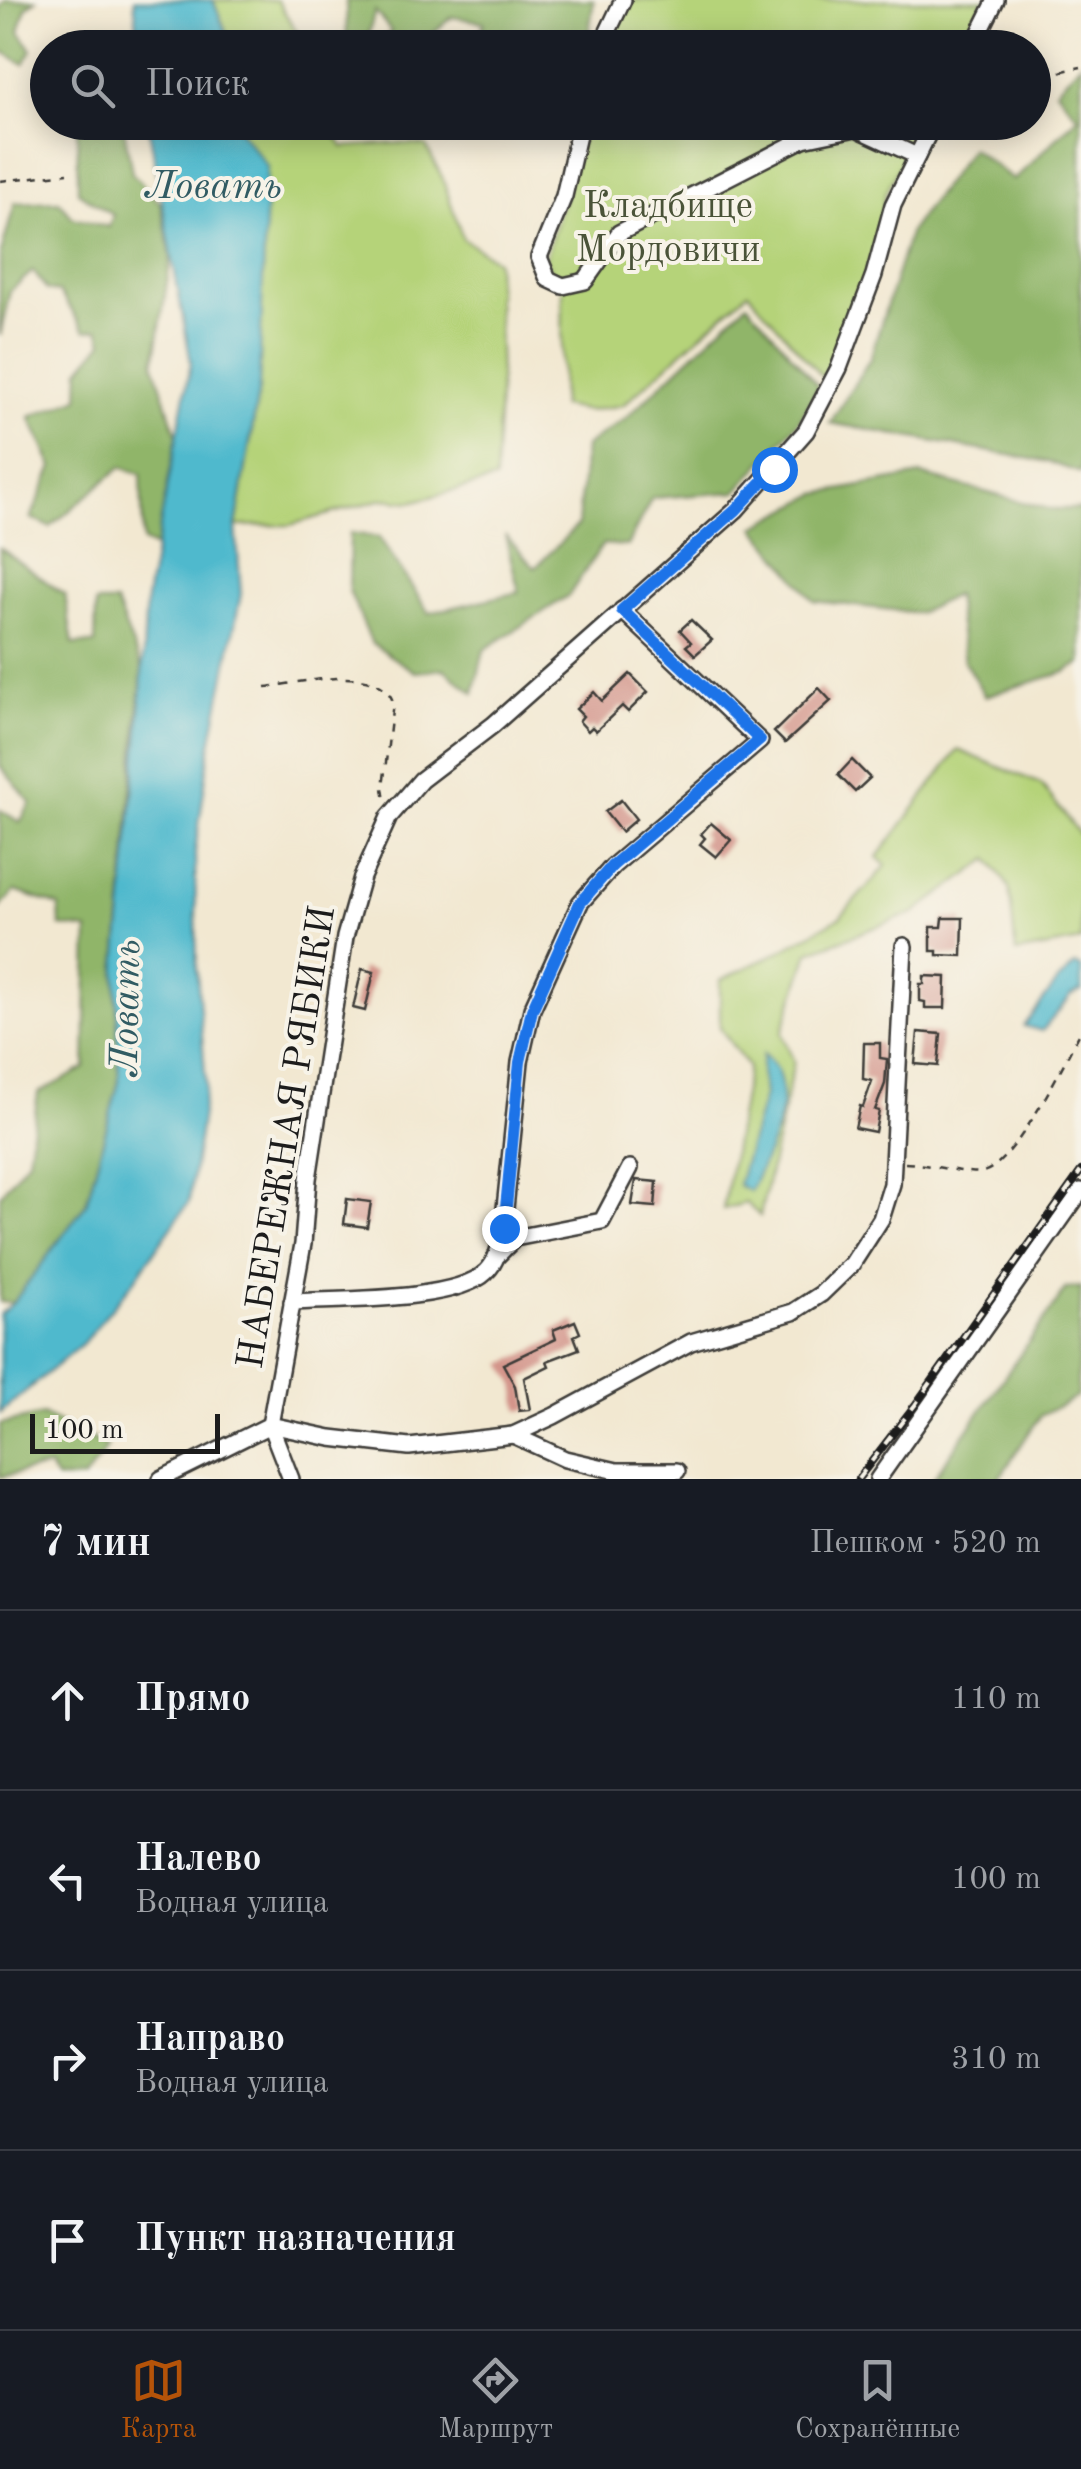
<!DOCTYPE html>
<html lang="ru">
<meta charset="utf-8">
<style>
:root{--surface:#171b24;--page:#20242c;--text:#f1f3f6;--muted:#9ea1a6;--line:#363941;--accent:#b45309}
body{margin:0;font-family:"Old Standard TT",serif;background:var(--page);color:var(--text)}
.scale{position:absolute;left:30px;bottom:25px;width:190px;box-sizing:border-box;padding-left:10px;border:5px solid #1c1c1c;border-top:0;font-size:28px;line-height:35px;white-space:nowrap;color:#1c1c1c;-webkit-text-stroke:8px #f7f3e8;paint-order:stroke}
.stop{position:absolute;width:30px;height:30px;margin:-22px;border:8px solid #1a73e8;border-radius:50%;background:#fff}
.stop.end{background:#1a73e8;border-color:#fff;box-shadow:0 2px 10px #0008}
.list{margin:0;padding:0;list-style:none}
h2{display:flex;justify-content:space-between;align-items:center;height:130px;margin:0;padding:0 40px;font-size:42px}
h2 small{font-size:32px;font-weight:400;color:var(--muted)}
.list li{display:grid;grid-template-columns:65px 1fr auto;gap:30px;align-items:center;box-sizing:border-box;height:180px;padding:0 40px;border-top:2px solid var(--line)}
.list b{display:block;font-size:38px;white-space:nowrap}
.list p{margin:0;font-size:32px;white-space:nowrap;color:var(--muted)}
.list em{font-size:32px;font-style:normal;color:var(--muted)}
.icon{flex:none;width:55px;height:55px;fill:none;stroke:currentColor;stroke-width:2;stroke-linecap:round;stroke-linejoin:round}
.map{position:relative;flex:none;width:1081px;height:1479px;overflow:hidden}
.search{position:absolute;background:var(--surface);box-shadow:0 5px 25px #0003;left:30px;right:30px;top:30px;height:110px;display:flex;align-items:center;gap:25px;box-sizing:border-box;padding:0 35px;border-radius:55px;color:var(--muted);font-size:38px}
.sheet{height:850px;background:var(--surface)}
nav{display:flex;justify-content:space-around;align-items:center;box-sizing:border-box;height:140px;border-top:2px solid var(--line);background:var(--surface);font-size:28px;color:var(--muted)}
nav a{display:grid;justify-items:center;gap:5px}
nav .on{color:var(--accent)}
.map>svg:first-child{display:block}
.green{fill:#b5d379;stroke:#68784a;stroke-width:2.5}
.forest{fill:#90b569;stroke:#566842;stroke-width:2.5}
.water{fill:#50b9cd;stroke:#366a74;stroke-width:2.5}
.building{fill:#d3948a}
.lines{fill:none;stroke-linecap:round;stroke-linejoin:round}
.minor-casing{stroke:#3c3b37;stroke-width:20}
.path{stroke:#3c3b37;stroke-width:2.5;stroke-dasharray:8 8;stroke-linecap:butt}
.minor{stroke:#fff;stroke-width:15}
.rail-casing{stroke:#1c1c1c;stroke-width:8}
.rail{stroke:#f7f3e8;stroke-width:4;stroke-dasharray:11;stroke-linecap:butt}
.route{stroke:#1a73e8;stroke-width:12}
.labels{text-anchor:middle;stroke-width:8;stroke-linejoin:round;paint-order:stroke}
.park-label{font-size:38px;fill:#4a5338;stroke:#f7f3e8}
.street-label{font-size:38px;fill:#1c1c1c;stroke:#f7f3e8}
.water-label{font-size:40px;font-style:italic;fill:#315b63;stroke:#f7f3e8}
</style>
<div class="map">
<svg width="1081" height="1479" viewBox="0 0 1081 1479">
<rect width="100%" height="100%" fill="#f7f3e8"/>
<filter id="ink" filterUnits="userSpaceOnUse"><feTurbulence type="fractalNoise" baseFrequency=".01" numOctaves="2"/><feDisplacementMap in="SourceGraphic" scale="20" xChannelSelector="R" yChannelSelector="G"/><feConvolveMatrix kernelMatrix="1 2 1 2 8 2 1 2 1" color-interpolation-filters="sRGB"/></filter>
<filter id="wash" filterUnits="userSpaceOnUse"><feTurbulence type="fractalNoise" baseFrequency=".0048" numOctaves="4" result="noise"/><feDisplacementMap in="SourceGraphic" scale="40" xChannelSelector="R" yChannelSelector="G"/><feGaussianBlur stdDeviation="2.25" result="paint"/><feColorMatrix in="noise" values="0 0 0 0 0 0 0 0 0 0 0 0 0 0 0 0 0 1.4 0 .05"/><feComposite in="paint" operator="in"/></filter>
<g filter="url(#wash)">
<rect width="100%" height="100%" fill="#f2e8d1"/>
<g class="green">
<polygon points="213,0 277,0 306,47 232,47"/>
<polygon points="628,0 985,0 960,47 606,48"/>
<polygon points="234,123 328,123 343,147 398,143 426,146 442,177 463,239 496,260 500,375 495,480 411,502 383,499 290,525 236,526 259,388"/>
<polygon points="586,123 922,123 885,194 874,253 835,361 823,378 748,292 623,405 588,411 561,406 563,282 552,275 545,258"/>
<polygon points="958,750 1041,784 1081,836 1081,941 1016,953 1009,887 989,859 914,913 809,952 782,1033 794,1062 760,1216 746,1203 723,1209 748,1067 720,1028 720,980 779,952 840,917 886,866 878,857"/>
</g>
<g class="forest">
<polygon points="6,0 36,0 26,8 19,31 32,50 24,64 0,50 0,6"/>
<polygon points="346,0 594,0 589,32 575,47 473,47 479,40 484,22 452,17 430,35 429,47 380,47 391,31 375,11 365,47 347,48"/>
<polygon points="1081,62 1081,473 1048,462 830,423 870,359 910,231 971,148 1014,180 1078,117 1056,90"/>
<polygon points="77,123 123,123 132,173 161,204 171,257 154,364 177,436 156,548 143,542 141,474 121,467 50,527 31,518 53,467 30,417 79,398 80,370 103,342 99,329 85,331 59,292 47,290 33,271 10,291 0,336 0,257 15,203 59,201 73,218 109,227 113,215 78,192"/>
<polygon points="747,303 819,387 800,420 736,492 652,498 627,546 603,544 569,595 484,650 474,693 444,669 415,672 372,644 349,591 350,533 379,537 429,613 519,592 505,535 535,568 578,525 585,446 625,419"/>
<polygon points="921,475 1049,509 1081,509 1081,663 1066,672 985,696 964,661 955,595 919,613 814,601 755,527 817,494"/>
<polygon points="0,548 65,595 73,644 95,644 96,603 116,603 142,669 116,974 119,1081 86,1204 13,1303 0,1302 0,1195 28,1159 38,1093 85,1068 88,930 60,926 59,906 15,891 0,908 0,810 20,822 31,803 0,766"/>
<polygon points="1081,1287 1077,1397 1040,1416 999,1479 933,1479 1066,1289"/>
<polygon points="43,1415 108,1446 84,1479 56,1479 49,1467 0,1477 0,1424"/>
</g>
<g class="water">
<polygon points="134,0 213,0 232,47 139,47"/>
<polygon points="148,123 234,123 267,166 259,388 236,526 241,594 210,749 195,852 197,972 206,1086 189,1202 133,1282 83,1343 0,1413 0,1314 13,1303 86,1204 119,1081 116,974 139,731 146,599 191,363"/>
<polygon points="1075,965 1081,967 1081,991 1072,995 1042,1031 1024,1026 1058,981"/>
<path d="M763,1054C768,1059 776,1066 778,1073C792,1110 765,1158 750,1191L738,1185L764,1095L761,1072Z"/>
</g>
<g id="blocks">
<g class="building">
<polygon points="691,620 712,640 695,655 686,646 691,642 680,630"/>
<polygon points="630,674 648,692 628,712 622,706 596,731 592,727 588,731 579,721 583,716 576,709 594,692 602,701"/>
<polygon points="819,688 831,701 785,743 774,732"/>
<polygon points="852,760 870,778 855,792 838,775"/>
<polygon points="621,800 636,819 621,832 605,812"/>
<polygon points="711,823 731,840 716,857 700,844 705,838 701,834"/>
<polygon points="943,918 963,918 962,956 937,955 937,951 931,951 931,927 942,927"/>
<polygon points="362,969 374,972 365,1011 353,1008"/>
<polygon points="924,976 946,977 945,1008 925,1008 925,1002 920,1001 920,984 924,984"/>
<polygon points="918,1032 941,1034 938,1066 915,1064"/>
<polygon points="864,1043 880,1043 880,1058 887,1059 885,1084 875,1110 879,1111 875,1132 855,1128 860,1106 863,1107 872,1081 863,1079"/>
<polygon points="636,1180 657,1182 655,1207 632,1205"/>
<polygon points="347,1199 371,1202 367,1227 344,1224"/>
<polygon points="575,1321 580,1333 574,1336 579,1349 547,1361 549,1366 524,1378 530,1410 519,1411 515,1386 503,1364 556,1339 553,1330"/>
</g>
</g>
</g>
<g filter="url(#ink)">
<use href="#blocks" fill-opacity="0" stroke="#3c3b37" stroke-width="2.5"/>
<g class="lines">
<g class="minor-casing">
<g id="minor">
<polyline points="600,48 623,0"/>
<polyline points="972,48 996,0"/>
<polyline points="581,122 564,196 539,257 548,279 563,286 585,281 619,233 803,139 856,128 917,156"/>
<polyline points="498,1255 515,1238 602,1221 630,1168"/>
<path d="M292,1302C337,1299 455,1302 486,1272C498,1261 500,1244 503,1228L520,1062L532,1009L580,903L613,866L760,741L622,610"/>
<polyline points="270,1425 303,1244 308,1179 345,937 362,877 389,817 421,780 493,725 736,510 806,431 839,368 874,275 893,205 934,122"/>
<polyline points="270,1425 331,1438 409,1447 513,1435 554,1416 691,1342 793,1312 821,1294 852,1264 881,1219 892,1184 904,946"/>
<polyline points="270,1425 291,1479"/>
<polyline points="513,1435 565,1459 617,1471 677,1471"/>
<polyline points="161,1479 270,1425"/>
<polyline points="878,1479 1081,1191"/>
</g>
</g>
<g class="path">
<polyline points="1034,89 1059,72 1081,67"/>
<polyline points="947,132 974,128 983,122"/>
<polyline points="0,181 68,173"/>
<path d="M266,687C299,683 381,662 393,702L383,788L385,801"/>
<path d="M905,1163C922,1163 971,1175 983,1172C1016,1163 1064,1062 1081,1031"/>
</g>
<use href="#minor" class="minor"/>
<g class="rail-casing">
<polyline id="rail" points="858,1479 915,1405 1081,1171"/>
</g>
<use href="#rail" class="rail"/>
</g>
</g>
<g class="lines" filter="url(#ink)">
<polyline class="route" points="504,1228 520,1062 532,1010 580,903 612,866 760,740 622,610 736,510 774,469"/>
</g>
<g class="labels">
<g class="park-label">
<text x="668" y="217">Кладбище<tspan x="668" dy="44">Мордовичи</tspan></text>
</g>
<g class="street-label">
<text transform="translate(285 1137) rotate(-81)" y="13">НАБЕРЕЖНАЯ РЯБИКИ</text>
</g>
<g class="water-label">
<text x="213" y="198">Ловать</text>
<text transform="translate(124 1008) rotate(-89)" y="14">Ловать</text>
</g>
</g>
</svg>
<div class="scale">100 m</div>
<div class="stop" style="left:774px;top:469px"></div>
<div class="stop end" style="left:504px;top:1228px"></div>
<div class="search"><svg class="icon" aria-label="search" viewBox="0 0 24 24"><circle cx="10" cy="10" r="6"/><path d="M15 15l6 6"/></svg>Поиск</div>
</div>
<section class="sheet">
<h2>7 мин<small>Пешком · 520 m</small></h2>
<ul class="list">
<li><svg class="icon" aria-label="ahead" viewBox="0 0 24 24"><path d="M12 20V5M6 11l6-6 6 6"/></svg><div><b>Прямо</b></div><em>110 m</em></li>
<li><svg class="icon" aria-label="left" viewBox="0 0 24 24"><path d="M17 20v-9H6M10 6l-5 5 5 5"/></svg><div><b>Налево</b><p>Водная улица</p></div><em>100 m</em></li>
<li><svg class="icon" aria-label="right" viewBox="0 0 24 24"><path d="M7 20v-9h11M14 6l5 5-5 5"/></svg><div><b>Направо</b><p>Водная улица</p></div><em>310 m</em></li>
<li><svg class="icon" aria-label="arrive" viewBox="0 0 24 24"><path d="M6 21V4h12l-3 4 3 4H6"/></svg><div><b>Пункт назначения</b></div></li>
</ul>
</section>
<nav>
<a class="on"><svg class="icon" aria-label="map" viewBox="0 0 24 24"><path d="M3 6l6-2 6 2 6-2v14l-6 2-6-2-6 2zM9 4v14M15 6v14"/></svg>Карта</a>
<a><svg class="icon" aria-label="directions" viewBox="0 0 24 24"><path d="M12 3l9 9-9 9-9-9zM9 14v-3h6M13 9l2 2-2 2"/></svg>Маршрут</a>
<a><svg class="icon" aria-label="saved" viewBox="0 0 24 24"><path d="M7 4h10v16l-5-4-5 4z"/></svg>Сохранённые</a>
</nav>
